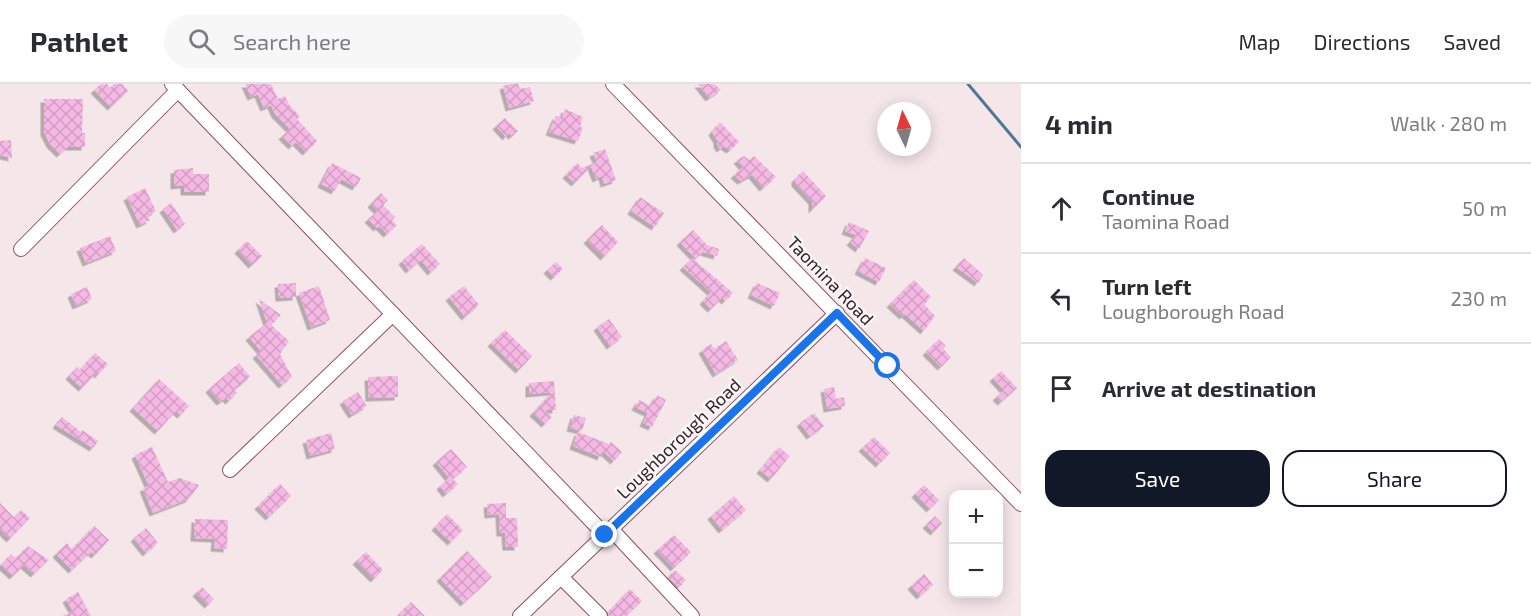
<!DOCTYPE html>
<meta charset="utf-8">
<style>
:root{--surface:#fff;--page:#f7f7f7;--text:#2b2b33;--muted:#7c7c81;--line:#e1e1e2;--accent:#111827}
body{margin:0;font-family:"Exo 2",sans-serif;background:var(--page);color:var(--text)}
.controls{position:absolute;right:18px;bottom:18px;display:grid;overflow:hidden;border-radius:12px;box-shadow:0 3px 15px #0003}
.controls button{width:54px;height:54px;display:grid;place-items:center;padding:0;border:0;border-bottom:2px solid var(--line);background:var(--surface);color:var(--text);font:30px sans-serif}
.compass{position:absolute;left:877px;top:18px;width:54px;height:54px;border-radius:50%;background:var(--surface);box-shadow:0 3px 15px #0003;rotate:355deg}
.stop{position:absolute;width:18px;height:18px;margin:-14px;border:4px solid #1a73e8;border-radius:50%;background:#fff}
.stop.end{background:#1a73e8;border-color:#fff;box-shadow:0 2px 6px #0008}
.list{margin:0;padding:0;list-style:none}
h2{display:flex;justify-content:space-between;align-items:center;height:78px;margin:0;padding:0 24px;font-size:26px}
h2 small{font-size:20px;font-weight:400;color:var(--muted)}
.list li{display:grid;grid-template-columns:39px 1fr auto;gap:18px;align-items:center;box-sizing:border-box;height:90px;padding:0 24px;border-top:2px solid var(--line)}
.list b{display:block;font-size:22px;white-space:nowrap}
.list p{margin:0;font-size:20px;white-space:nowrap;color:var(--muted)}
.list em{font-size:20px;font-style:normal;color:var(--muted)}
.actions{display:flex;gap:12px;padding:18px 24px}
.actions a{flex:1;padding:14px 0;border:2px solid var(--accent);border-radius:18px;text-align:center;font-size:21px;color:var(--accent)}
.actions .main{background:var(--accent);color:#fff}
.icon{flex:none;width:33px;height:33px;fill:none;stroke:currentColor;stroke-width:2;stroke-linecap:round;stroke-linejoin:round}
.map{position:relative;flex:none;width:1021px;height:532px;overflow:hidden}
header{display:flex;align-items:center;gap:36px;box-sizing:border-box;height:84px;padding:0 30px;background:var(--surface);border-bottom:2px solid var(--line)}
header strong{font-size:28px}
nav{display:flex;gap:33px;margin-inline-start:auto;font-size:21px}
.search{width:420px;height:54px;background:var(--page);display:flex;align-items:center;gap:15px;box-sizing:border-box;padding:0 21px;border-radius:33px;color:var(--muted);font-size:22px}
main{display:flex}
aside{flex:1;background:var(--surface)}
.map>svg:first-child{display:block}
.lines{fill:none;stroke-linecap:round;stroke-linejoin:round}
.stream{stroke:#4d7898;stroke-width:3}
.building{fill:url(#building-cross-hatch);filter:url(#shadow)}
.minor-casing{stroke:#8d4e65;stroke-width:16}
.minor{stroke:#fff;stroke-width:14}
.route{stroke:#1a73e8;stroke-width:8}
.labels{text-anchor:middle;stroke-width:5;stroke-linejoin:round;paint-order:stroke}
.street-label{font-size:18px;fill:#371c25;stroke:#f8f8f8}
</style>
<header>
<strong>Pathlet</strong>
<div class="search"><svg class="icon" aria-label="search" viewBox="0 0 24 24"><circle cx="10" cy="10" r="6"/><path d="M15 15l6 6"/></svg>Search here</div>
<nav><a>Map</a><a>Directions</a><a>Saved</a></nav>
</header>
<main>
<div class="map">
<svg width="1021" height="532" viewBox="0 0 1021 532">
<defs>
<pattern id="building-cross-hatch" width="8" height="8" patternUnits="userSpaceOnUse" patternTransform="scale(1.5)"><rect width="8" height="8" fill="#f5b8e4"/><path d="M0 0l8 8M0 8l8-8" fill="none" stroke="#d39ec3"/></pattern>
<filter id="shadow"><feDropShadow dx="-3.5" dy="3.5" stdDeviation="0" flood-color="#0004"/></filter>
</defs>
<rect width="100%" height="100%" fill="#f5e6ea"/>
<g class="lines">
<polyline class="stream" points="968,0 1021,63"/>
</g>
<g class="building">
<polygon points="101,0 107,0 110,4 114,0 122,0 128,7 111,23 94,6"/>
<polygon points="245,0 271,0 278,15 285,12 290,22 300,32 297,35 317,57 306,68 296,58 292,62 282,52 290,45 275,30 271,21 264,24 258,10 251,13"/>
<polygon points="510,0 518,0 520,5 530,3 534,17 509,24 503,2"/>
<polygon points="698,0 714,0 721,6 709,14"/>
<polygon points="44,15 83,15 82,49 85,49 85,63 68,63 60,70 50,60 44,48"/>
<polygon points="565,25 583,33 580,43 583,44 578,57 549,48 556,32 562,33"/>
<polygon points="505,34 518,47 512,52 509,49 506,53 496,42"/>
<polygon points="720,38 739,58 730,66 724,62 720,65 717,60 717,56 712,48"/>
<polygon points="11,56 12,74 0,71 0,57"/>
<polygon points="605,65 616,96 604,100 602,92 596,95 591,82 575,99 566,91 577,79 582,84 597,78 593,69"/>
<polygon points="744,72 749,76 754,72 776,93 763,104 752,91 741,97 734,91 743,83 737,76"/>
<polygon points="332,79 361,94 356,103 341,95 335,107 321,100"/>
<polygon points="193,84 193,90 209,90 209,108 184,108 184,101 174,102 174,86"/>
<polygon points="803,87 826,112 812,126 812,117 795,99 795,95"/>
<polygon points="145,104 156,127 147,132 150,136 140,141 127,113"/>
<polygon points="381,109 388,116 383,121 395,133 392,136 397,141 387,150 379,142 377,144 368,135 378,127 371,120"/>
<polygon points="640,113 664,129 655,143 631,127"/>
<polygon points="171,119 185,140 177,146 163,125"/>
<polygon points="849,138 869,147 859,165 850,158 856,151 845,147"/>
<polygon points="602,141 618,158 604,173 587,156"/>
<polygon points="693,146 707,161 719,165 717,172 703,168 696,175 680,158"/>
<polygon points="110,152 116,167 86,179 80,164"/>
<polygon points="247,157 262,172 252,181 238,166"/>
<polygon points="422,160 440,180 431,188 421,176 409,186 402,177"/>
<polygon points="692,174 733,209 725,217 722,214 711,225 703,217 711,208 683,183"/>
<polygon points="865,174 886,184 879,198 858,187"/>
<polygon points="964,174 983,191 978,199 956,183"/>
<polygon points="556,178 563,185 554,193 547,186"/>
<polygon points="914,196 931,213 924,220 935,232 924,247 905,230 903,232 890,220"/>
<polygon points="296,199 296,213 279,214 278,200"/>
<polygon points="757,199 780,209 774,222 751,211"/>
<polygon points="319,202 330,236 311,243 299,209"/>
<polygon points="464,202 479,221 465,233 449,213"/>
<polygon points="87,203 92,215 76,222 71,210"/>
<polygon points="259,215 281,231 271,241 289,257 280,270 292,293 282,301 256,271 261,267 249,253 267,239"/>
<polygon points="609,235 622,253 610,262 597,243"/>
<polygon points="505,246 532,272 519,286 491,259"/>
<polygon points="939,255 946,262 943,265 951,273 941,283 926,268"/>
<polygon points="726,257 738,276 716,290 702,266 711,260 714,265"/>
<polygon points="95,269 108,280 98,291 96,289 82,304 69,292 77,283 80,286"/>
<polygon points="239,279 250,293 234,306 237,309 229,317 226,314 220,318 209,305"/>
<polygon points="1001,287 1017,304 1001,318 996,313 1004,306 993,294"/>
<polygon points="398,292 398,313 369,314 368,293"/>
<polygon points="159,295 189,322 181,331 176,327 158,347 133,324"/>
<polygon points="554,297 556,326 545,326 552,333 545,340 533,329 552,308 529,310 529,299"/>
<polygon points="834,303 836,315 844,313 845,322 827,325 824,305"/>
<polygon points="358,308 367,322 352,331 343,317"/>
<polygon points="657,311 666,316 652,343 643,339 648,329 635,323 639,316 651,322"/>
<polygon points="814,329 824,342 810,352 800,339"/>
<polygon points="574,331 586,334 582,347 570,344"/>
<polygon points="62,333 81,348 82,346 98,357 93,364 56,341"/>
<polygon points="578,348 609,360 611,358 622,368 614,377 603,367 601,373 573,362"/>
<polygon points="331,349 335,365 310,372 306,356"/>
<polygon points="874,353 890,369 879,380 862,364"/>
<polygon points="152,363 168,398 180,394 199,401 189,415 153,429 143,404 149,402 135,371"/>
<polygon points="779,363 790,372 771,395 760,386"/>
<polygon points="451,365 467,383 453,395 458,400 446,410 440,402 449,394 436,378"/>
<polygon points="280,400 291,412 269,433 258,422"/>
<polygon points="924,401 939,416 930,425 915,410"/>
<polygon points="734,412 746,426 722,446 711,432"/>
<polygon points="0,419 14,433 21,426 30,434 10,455 0,445"/>
<polygon points="506,419 506,434 517,434 518,463 506,463 505,449 500,449 499,430 488,431 487,420"/>
<polygon points="447,430 463,446 451,458 435,443"/>
<polygon points="935,432 942,439 934,448 926,441"/>
<polygon points="195,435 228,436 227,465 214,464 215,455 194,454"/>
<polygon points="94,442 109,456 95,471 91,468 72,486 56,470 67,459 72,465"/>
<polygon points="146,444 158,459 146,469 134,454"/>
<polygon points="674,451 691,468 674,484 657,466"/>
<polygon points="28,462 49,476 34,490 24,481 13,492 1,481 11,470 16,474"/>
<polygon points="467,467 492,493 464,519 440,494"/>
<polygon points="366,468 383,486 374,495 356,477"/>
<polygon points="675,486 686,496 679,503 668,493"/>
<polygon points="924,490 933,501 920,512 911,502"/>
<polygon points="202,503 214,515 208,521 196,509"/>
<polygon points="630,505 642,517 626,532 609,532 608,528"/>
<polygon points="78,508 91,532 63,532 73,527 66,515"/>
<polygon points="411,518 425,532 397,532"/>
</g>
<g class="lines">
<g class="minor-casing">
<g id="minor">
<polyline points="172,0 605,451"/>
<polyline points="613,0 1021,420"/>
<polyline points="21,165 178,6"/>
<polyline points="230,386 393,230"/>
<polyline points="611,445 692,532"/>
<polyline points="561,493 600,532"/>
<polyline points="520,532 837,229"/>
</g>
</g>
<use href="#minor" class="minor"/>
</g>
<g class="lines">
<polyline class="route" points="605,451 837,229 888,282"/>
</g>
<g class="labels">
<g class="street-label">
<text transform="translate(830 197) rotate(46)" y="6">Taomina Road</text>
<text transform="translate(679 355) rotate(-44)" y="6">Loughborough Road</text>
</g>
</g>
</svg>
<div class="controls">
<button>+</button>
<button>−</button>
</div>
<svg class="compass" viewBox="-18 -18 36 36"><path d="M0-13l5 13h-10z" fill="#e53935"/><path d="M0 13l5-13h-10z" fill="#7c7c81"/></svg>
<div class="stop" style="left:888px;top:282px"></div>
<div class="stop end" style="left:605px;top:451px"></div>
</div>
<aside>
<h2>4 min<small>Walk · 280 m</small></h2>
<ul class="list">
<li><svg class="icon" aria-label="ahead" viewBox="0 0 24 24"><path d="M12 20V5M6 11l6-6 6 6"/></svg><div><b>Continue</b><p>Taomina Road</p></div><em>50 m</em></li>
<li><svg class="icon" aria-label="left" viewBox="0 0 24 24"><path d="M17 20v-9H6M10 6l-5 5 5 5"/></svg><div><b>Turn left</b><p>Loughborough Road</p></div><em>230 m</em></li>
<li><svg class="icon" aria-label="arrive" viewBox="0 0 24 24"><path d="M6 21V4h12l-3 4 3 4H6"/></svg><div><b>Arrive at destination</b></div></li>
</ul>
<div class="actions"><a class="main">Save</a><a>Share</a></div>
</aside>
</main>
